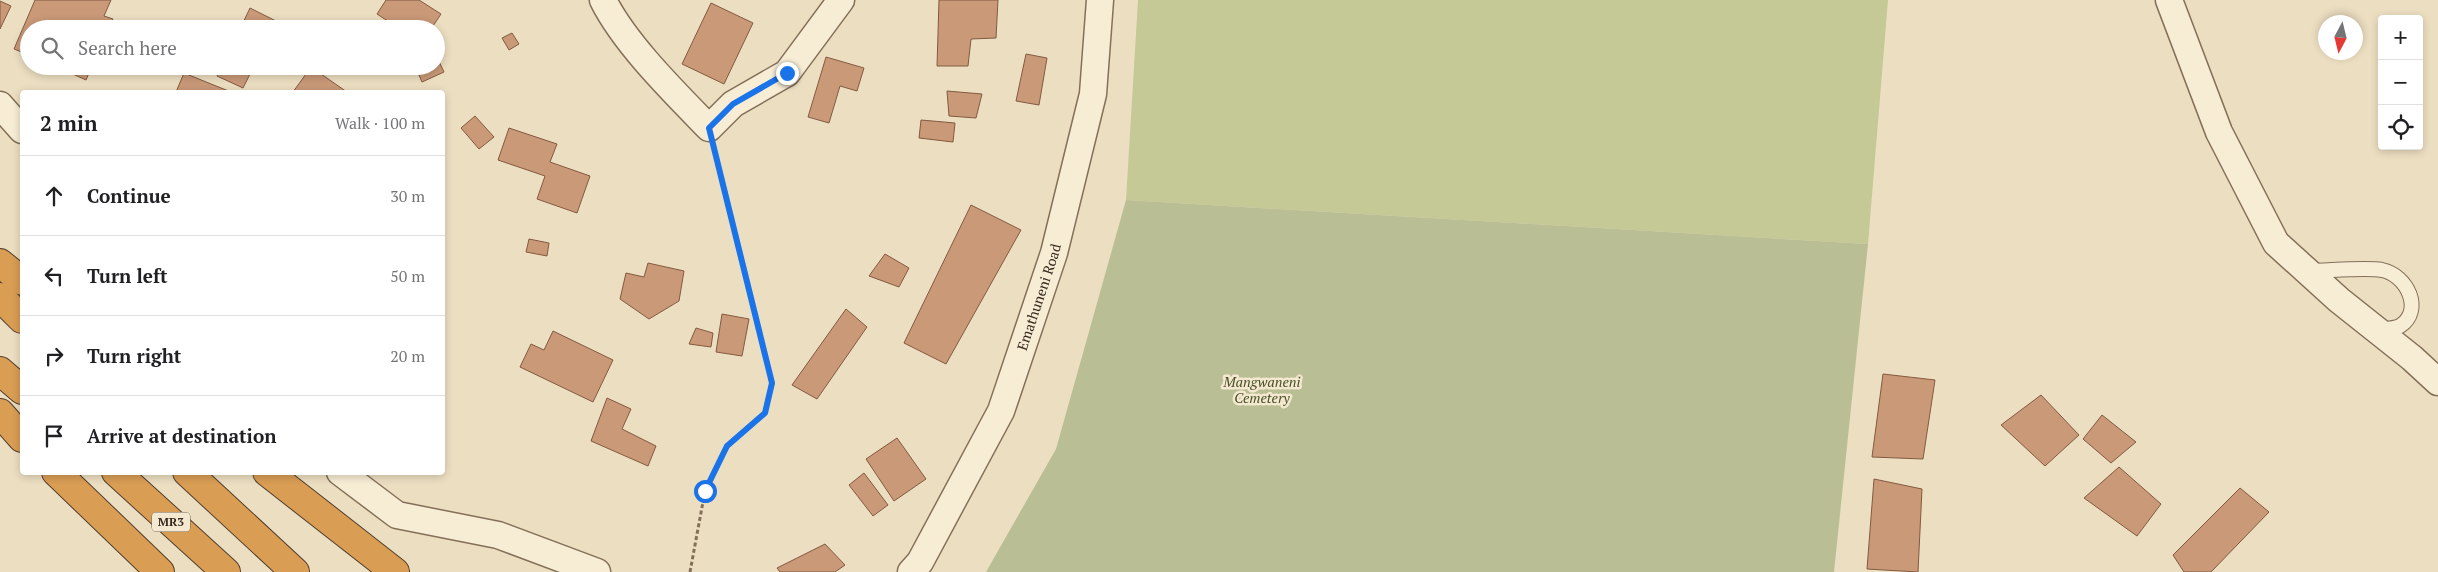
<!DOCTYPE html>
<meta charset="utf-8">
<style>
:root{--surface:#fff;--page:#f6f6f6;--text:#202124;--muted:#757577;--line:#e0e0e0}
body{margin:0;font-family:"PT Serif",serif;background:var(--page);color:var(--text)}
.controls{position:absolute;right:15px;top:15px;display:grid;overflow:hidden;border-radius:5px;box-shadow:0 2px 8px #0003}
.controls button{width:45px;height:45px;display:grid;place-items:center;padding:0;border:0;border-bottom:1px solid var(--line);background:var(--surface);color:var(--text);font:25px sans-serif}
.compass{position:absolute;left:2318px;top:15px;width:45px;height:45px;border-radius:50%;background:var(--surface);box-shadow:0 2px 8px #0003;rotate:187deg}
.stop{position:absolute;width:15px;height:15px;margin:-11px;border:4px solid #1a73e8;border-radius:50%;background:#fff}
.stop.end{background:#1a73e8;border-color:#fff;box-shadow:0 1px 5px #0008}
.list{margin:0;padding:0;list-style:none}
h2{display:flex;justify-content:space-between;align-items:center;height:65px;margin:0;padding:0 20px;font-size:21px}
h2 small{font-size:16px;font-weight:400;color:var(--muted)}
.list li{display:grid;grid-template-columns:32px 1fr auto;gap:15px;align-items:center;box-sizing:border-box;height:80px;padding:0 20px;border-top:1px solid var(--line)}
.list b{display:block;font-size:19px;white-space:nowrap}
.list em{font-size:16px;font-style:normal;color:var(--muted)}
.icon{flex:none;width:28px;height:28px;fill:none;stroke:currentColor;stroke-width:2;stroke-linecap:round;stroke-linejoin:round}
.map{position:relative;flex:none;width:2438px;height:572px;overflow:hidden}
.search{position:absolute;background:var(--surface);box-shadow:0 2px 8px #0003;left:20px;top:20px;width:425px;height:55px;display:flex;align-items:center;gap:12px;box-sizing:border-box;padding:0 18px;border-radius:28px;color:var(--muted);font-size:19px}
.panel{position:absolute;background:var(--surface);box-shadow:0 2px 8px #0003;left:20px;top:90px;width:425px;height:385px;border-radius:5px}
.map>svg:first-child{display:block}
.green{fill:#c4c996}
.cemetery{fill:#babe95}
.building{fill:#c99978;stroke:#835a40}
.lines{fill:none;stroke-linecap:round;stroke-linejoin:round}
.lane-casing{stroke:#847059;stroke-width:16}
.street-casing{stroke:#847059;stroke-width:29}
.highway-casing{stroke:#523e2e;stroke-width:30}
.path{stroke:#847059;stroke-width:3;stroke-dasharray:4 2.5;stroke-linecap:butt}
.lane{stroke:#f7ecd4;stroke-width:14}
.street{stroke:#f7ecd4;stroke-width:26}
.highway{stroke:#d99d54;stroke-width:28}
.route{stroke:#1a73e8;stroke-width:6}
.labels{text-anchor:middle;stroke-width:5;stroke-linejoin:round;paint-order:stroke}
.shield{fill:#f4e9d0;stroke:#6e6253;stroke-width:1}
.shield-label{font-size:12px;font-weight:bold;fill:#35281d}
.street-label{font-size:14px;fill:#35281d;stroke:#f4e9d0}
.park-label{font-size:14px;font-style:italic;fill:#465025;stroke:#f4e9d0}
</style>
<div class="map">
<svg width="2438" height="572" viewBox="0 0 2438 572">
<rect width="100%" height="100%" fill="#ecdec1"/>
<polygon class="green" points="1138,0 1888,0 1868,244 1126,200"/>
<polygon class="cemetery" points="1126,200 1868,244 1834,572 986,572 1056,449"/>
<g class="building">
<polygon points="35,0 111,0 104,16 113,19 108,29 29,29 29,55 14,49"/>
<polygon points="386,0 419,0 441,14 431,29 400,29 377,14"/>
<polygon points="939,0 998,0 996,38 971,39 968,66 937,66"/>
<polygon points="0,1 11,6 0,29"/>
<polygon points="711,3 753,23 724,84 682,64"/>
<polygon points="250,8 276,21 273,29 240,29"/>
<polygon points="512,33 519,44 509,50 502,38"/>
<polygon points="1026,54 1047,58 1039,105 1016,101"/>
<polygon points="436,55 444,72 422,82 415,66 436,66"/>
<polygon points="826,57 864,68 857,91 840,86 829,123 808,117"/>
<polygon points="55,66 92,66 86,80"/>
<polygon points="221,66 254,66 243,88 217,76"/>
<polygon points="311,67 347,92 293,92"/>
<polygon points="184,73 231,92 176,92"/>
<polygon points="947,91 982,94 976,118 949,116"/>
<polygon points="475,116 494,137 479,149 461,128"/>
<polygon points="921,120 955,123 953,142 919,138"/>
<polygon points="509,128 557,144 550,162 590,176 577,213 537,199 545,176 498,160"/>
<polygon points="971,205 1021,230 946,364 904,343"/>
<polygon points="529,239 549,243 547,256 526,252"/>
<polygon points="885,254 909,268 899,287 869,276"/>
<polygon points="648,263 684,271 679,301 649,319 620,299 626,273 644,277"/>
<polygon points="846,309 867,327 817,399 792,385"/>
<polygon points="722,314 749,319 742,356 716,352"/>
<polygon points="696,328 713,333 711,347 689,344"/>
<polygon points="553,331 613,360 593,402 520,367 531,344 544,350"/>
<polygon points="1883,374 1935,380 1923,459 1872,457"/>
<polygon points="2041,395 2079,435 2045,466 2001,425"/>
<polygon points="607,398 631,409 622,429 656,446 648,466 591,441"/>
<polygon points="2102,415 2136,442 2111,463 2083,439"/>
<polygon points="897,438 926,479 894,501 866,459"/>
<polygon points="2119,467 2161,504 2137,536 2084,498"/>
<polygon points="864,473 888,505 873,516 849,485"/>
<polygon points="1874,479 1922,489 1918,572 1867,569"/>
<polygon points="2240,488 2269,512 2211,572 2184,572 2173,555"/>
<polygon points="825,544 845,565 835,572 780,572 777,568"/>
</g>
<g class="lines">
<g class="lane-casing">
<path id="lane" d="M2308,271C2327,271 2365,267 2382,270C2407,275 2424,310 2400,326C2394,329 2383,329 2377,330"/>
</g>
<g class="street-casing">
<g id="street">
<path d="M603,0C625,44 674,92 709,128L733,104L787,73L841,0"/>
<polyline points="2169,0 2219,132 2276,243 2339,300 2412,358 2438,382"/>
<polyline points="0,105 22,130"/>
<polyline points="340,472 397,515 498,535 597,572"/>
<path id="s1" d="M911,572L920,562L1001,411L1054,253L1093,94L1100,0"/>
</g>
</g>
<g class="highway-casing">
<g id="highway">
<polyline points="0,263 22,281"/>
<polyline points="0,297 22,319"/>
<polyline points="0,371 22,390"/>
<polyline points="0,413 22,438"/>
<polyline points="56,472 160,572"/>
<polyline points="116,472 226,572"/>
<polyline points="187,472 295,572"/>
<polyline points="267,472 395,572"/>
</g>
</g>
<polyline class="path" points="690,572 705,491 727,446 765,413 773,383 716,156"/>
<use href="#lane" class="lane"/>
<use href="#street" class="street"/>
<use href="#highway" class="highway"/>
</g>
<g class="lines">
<polyline class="route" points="705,491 727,446 765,413 772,383 709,128 733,104 787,73"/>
</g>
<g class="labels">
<rect class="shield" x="152" y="512.5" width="38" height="19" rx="4"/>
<g class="shield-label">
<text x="171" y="526">MR3</text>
</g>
<g class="street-label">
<text dy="5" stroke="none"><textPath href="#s1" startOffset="305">Emathuneni Road</textPath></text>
</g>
<g class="park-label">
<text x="1262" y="387">Mangwaneni<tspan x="1262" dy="16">Cemetery</tspan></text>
</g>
</g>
</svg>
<div class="controls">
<button>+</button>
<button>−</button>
<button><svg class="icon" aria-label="locate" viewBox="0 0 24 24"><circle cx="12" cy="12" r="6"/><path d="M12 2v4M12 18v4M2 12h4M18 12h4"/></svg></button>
</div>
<svg class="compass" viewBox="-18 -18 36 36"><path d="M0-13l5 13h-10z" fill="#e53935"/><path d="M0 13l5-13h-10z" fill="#757577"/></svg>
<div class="stop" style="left:705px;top:491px"></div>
<div class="stop end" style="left:787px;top:73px"></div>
<div class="search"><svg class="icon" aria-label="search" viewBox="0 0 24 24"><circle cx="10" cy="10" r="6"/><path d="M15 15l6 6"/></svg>Search here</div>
<section class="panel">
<h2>2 min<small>Walk · 100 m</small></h2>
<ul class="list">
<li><svg class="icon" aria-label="ahead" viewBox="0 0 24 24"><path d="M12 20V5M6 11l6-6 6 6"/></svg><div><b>Continue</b></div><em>30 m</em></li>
<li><svg class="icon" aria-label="left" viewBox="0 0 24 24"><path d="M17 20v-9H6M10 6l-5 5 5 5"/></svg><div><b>Turn left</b></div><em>50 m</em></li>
<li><svg class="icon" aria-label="right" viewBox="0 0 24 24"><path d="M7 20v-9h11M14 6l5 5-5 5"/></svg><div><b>Turn right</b></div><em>20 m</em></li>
<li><svg class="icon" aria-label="arrive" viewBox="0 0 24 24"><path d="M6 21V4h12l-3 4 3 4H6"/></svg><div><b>Arrive at destination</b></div></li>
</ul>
</section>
</div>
